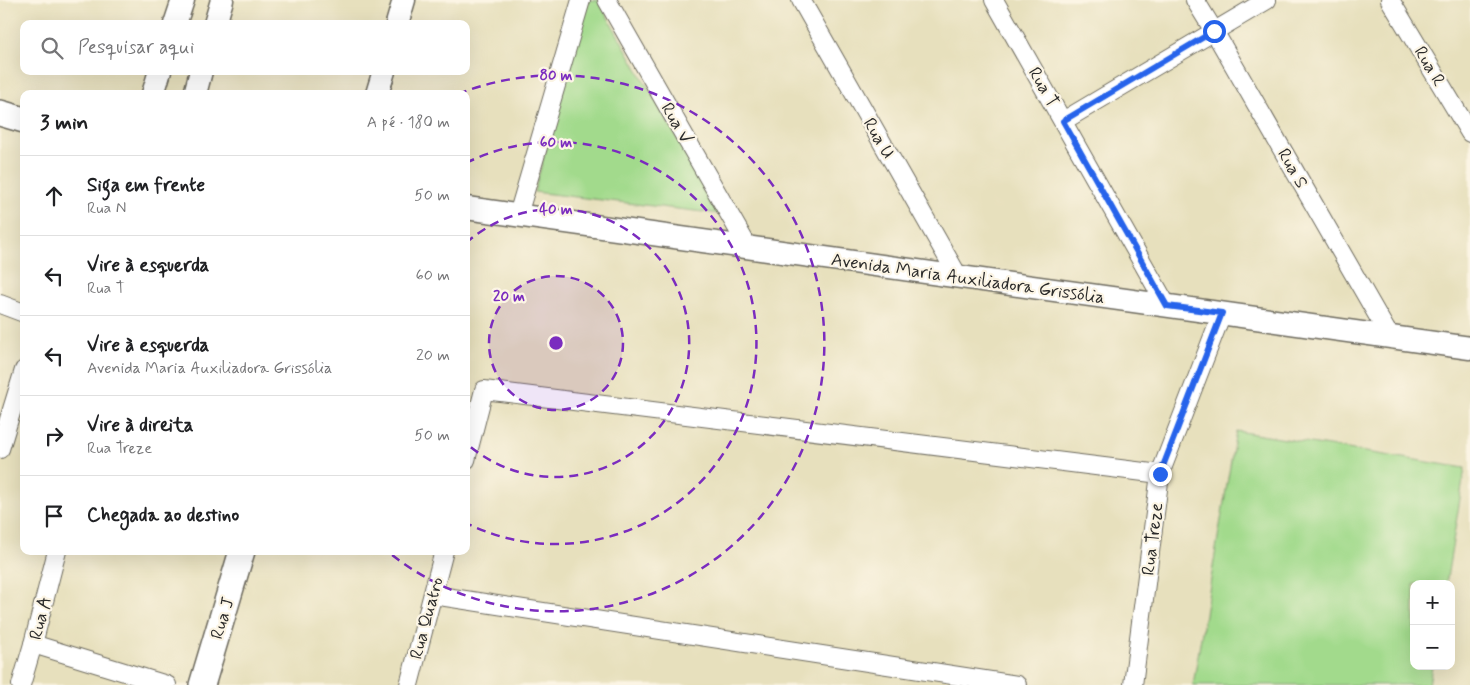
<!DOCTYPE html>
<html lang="pt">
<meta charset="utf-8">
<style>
:root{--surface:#fff;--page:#f2f2f2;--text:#202124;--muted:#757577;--line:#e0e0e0}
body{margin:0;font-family:Mynerve,sans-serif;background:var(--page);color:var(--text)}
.controls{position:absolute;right:15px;bottom:15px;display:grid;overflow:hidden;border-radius:10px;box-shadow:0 5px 20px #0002}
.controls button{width:45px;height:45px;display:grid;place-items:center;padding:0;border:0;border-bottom:1px solid var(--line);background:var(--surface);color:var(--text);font:25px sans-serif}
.stop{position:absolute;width:15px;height:15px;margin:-11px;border:4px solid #2563eb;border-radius:50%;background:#fff}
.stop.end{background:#2563eb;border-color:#fff;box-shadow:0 1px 5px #0008}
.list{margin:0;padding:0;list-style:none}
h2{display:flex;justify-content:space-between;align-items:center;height:65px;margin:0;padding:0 20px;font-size:21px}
h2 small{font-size:16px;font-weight:400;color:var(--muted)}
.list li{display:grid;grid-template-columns:32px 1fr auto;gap:15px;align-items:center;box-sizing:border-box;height:80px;padding:0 20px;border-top:1px solid var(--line)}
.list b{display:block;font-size:19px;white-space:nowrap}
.list p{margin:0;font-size:16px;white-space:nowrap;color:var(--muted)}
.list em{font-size:16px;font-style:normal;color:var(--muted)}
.icon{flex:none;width:28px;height:28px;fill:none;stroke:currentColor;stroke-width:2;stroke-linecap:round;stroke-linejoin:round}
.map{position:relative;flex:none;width:1470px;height:685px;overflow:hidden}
.search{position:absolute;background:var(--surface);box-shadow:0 5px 20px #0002;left:20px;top:20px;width:450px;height:55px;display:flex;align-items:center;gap:12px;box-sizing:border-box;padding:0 18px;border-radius:10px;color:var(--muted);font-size:19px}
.panel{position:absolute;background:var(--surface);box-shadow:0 5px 20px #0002;left:20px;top:90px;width:450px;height:465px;border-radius:10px}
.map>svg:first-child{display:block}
.green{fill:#a2da8c;stroke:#66825c}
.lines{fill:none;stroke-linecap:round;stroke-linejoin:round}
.minor-casing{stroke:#6d6a5e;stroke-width:20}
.tertiary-casing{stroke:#6d6a5e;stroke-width:25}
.secondary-casing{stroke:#6d6a5e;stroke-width:28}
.minor{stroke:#fff;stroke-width:18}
.tertiary{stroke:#fff;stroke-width:22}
.secondary{stroke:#fff;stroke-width:25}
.route{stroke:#2563eb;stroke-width:6}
.ring{fill:none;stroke:#7b2cbf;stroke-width:2.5;stroke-dasharray:9 6}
.labels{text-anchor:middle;stroke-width:4.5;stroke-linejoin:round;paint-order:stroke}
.street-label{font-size:18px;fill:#2b2b2b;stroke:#fcf5e5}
.centre{fill:#7b2cbf;stroke:#fcf5e5;stroke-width:2.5}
.ring-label{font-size:15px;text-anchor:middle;font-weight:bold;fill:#7b2cbf;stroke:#fcf5e5;stroke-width:4.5;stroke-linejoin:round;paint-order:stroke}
</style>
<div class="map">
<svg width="1470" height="685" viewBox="0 0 1470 685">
<rect width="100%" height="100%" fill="#fcf5e5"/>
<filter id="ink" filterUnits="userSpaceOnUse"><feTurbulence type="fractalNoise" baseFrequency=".02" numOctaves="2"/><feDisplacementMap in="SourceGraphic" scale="10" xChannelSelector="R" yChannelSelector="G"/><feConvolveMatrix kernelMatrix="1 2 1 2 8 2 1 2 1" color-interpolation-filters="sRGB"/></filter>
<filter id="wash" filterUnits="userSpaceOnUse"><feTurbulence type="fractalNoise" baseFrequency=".0096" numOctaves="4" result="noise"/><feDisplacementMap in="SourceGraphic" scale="20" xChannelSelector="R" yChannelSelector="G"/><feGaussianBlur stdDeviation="1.12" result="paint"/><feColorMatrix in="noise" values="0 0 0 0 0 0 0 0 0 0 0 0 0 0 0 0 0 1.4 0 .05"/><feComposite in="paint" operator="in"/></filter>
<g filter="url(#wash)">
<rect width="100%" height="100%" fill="#e7e0bd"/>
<g class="green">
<polygon points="588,0 598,0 720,214 534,192"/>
<polygon points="1236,431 1465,468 1446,584 1414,584 1414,666 1432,666 1429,685 1193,685"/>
</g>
</g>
<g filter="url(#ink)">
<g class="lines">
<g class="minor-casing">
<g id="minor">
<polyline points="607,0 748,247"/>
<polyline points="801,0 958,276"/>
<polyline points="994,0 1167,306"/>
<polyline points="1195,0 1214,31 1390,337"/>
<polyline points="1390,0 1470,133"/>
<polyline points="1063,121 1267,0"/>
<polyline points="518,215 581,0"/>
<polyline points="0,304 24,313"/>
<polyline points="0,449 24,370"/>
<polyline points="466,460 484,390 1160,474"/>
<polyline points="433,595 1017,685"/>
<polyline points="33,644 167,685"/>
<polyline points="21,685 33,644 57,551"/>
<polyline points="409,685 444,551"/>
<polyline points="1133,685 1160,474 1222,313"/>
</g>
</g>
<g class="tertiary-casing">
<g id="tertiary">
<polyline points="175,24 183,0"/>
<polyline points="215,24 222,0"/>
<polyline points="397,24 404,0"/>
<polyline points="153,94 160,71"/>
<polyline points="195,94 201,71"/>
<polyline points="377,94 384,71"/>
<polyline points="466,208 1470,348"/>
</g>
</g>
<g class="secondary-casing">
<g id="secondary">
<polyline points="0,113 24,120"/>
<polyline points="202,685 242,551"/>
</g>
</g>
<use href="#minor" class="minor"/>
<use href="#tertiary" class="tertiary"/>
<use href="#secondary" class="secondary"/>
</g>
</g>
<g class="lines" filter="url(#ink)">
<polyline class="route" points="1160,474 1222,313 1167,306 1063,121 1214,31"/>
</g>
<circle cx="556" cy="343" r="67" fill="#7b2cbf" fill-opacity=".12"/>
<g class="ring">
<circle cx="556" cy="343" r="67"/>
<path d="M466 243A134 134 0 1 1 466 443"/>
<path d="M466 163A201 201 0 1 1 466 523"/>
<path d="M458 94A268 268 0 1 1 387 551"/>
</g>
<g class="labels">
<g class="street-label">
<text transform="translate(1430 66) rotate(59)" y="6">Rua R</text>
<text transform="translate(1044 87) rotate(60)" y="6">Rua T</text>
<text transform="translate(677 123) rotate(60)" y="6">Rua V</text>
<text transform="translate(879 138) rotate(60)" y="6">Rua U</text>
<text transform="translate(1293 168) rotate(60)" y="6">Rua S</text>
<text transform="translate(968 278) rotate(8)" y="6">Avenida Maria Auxiliadora Grissólia</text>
<text transform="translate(1152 539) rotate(-83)" y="6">Rua Treze</text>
<text transform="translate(40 618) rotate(-76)" y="6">Rua A</text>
<text transform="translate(222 618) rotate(-73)" y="6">Rua J</text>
<text transform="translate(426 618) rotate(-75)" y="6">Rua Quatro</text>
</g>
</g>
<circle cx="556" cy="343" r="8" class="centre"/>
<g class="ring-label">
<text x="556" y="80">80 m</text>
<text x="556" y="147">60 m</text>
<text x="556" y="214">40 m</text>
<text x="509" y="301">20 m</text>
</g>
</svg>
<div class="controls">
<button>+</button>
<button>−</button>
</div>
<div class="stop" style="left:1214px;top:31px"></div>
<div class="stop end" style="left:1160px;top:474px"></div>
<div class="search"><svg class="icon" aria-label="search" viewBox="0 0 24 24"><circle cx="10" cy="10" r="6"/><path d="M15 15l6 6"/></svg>Pesquisar aqui</div>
<section class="panel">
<h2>3 min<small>A pé · 180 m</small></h2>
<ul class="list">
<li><svg class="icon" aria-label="ahead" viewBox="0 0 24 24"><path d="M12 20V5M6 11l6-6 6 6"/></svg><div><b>Siga em frente</b><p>Rua N</p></div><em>50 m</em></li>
<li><svg class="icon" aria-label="left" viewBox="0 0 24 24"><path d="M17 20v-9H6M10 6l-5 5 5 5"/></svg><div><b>Vire à esquerda</b><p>Rua T</p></div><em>60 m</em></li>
<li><svg class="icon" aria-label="left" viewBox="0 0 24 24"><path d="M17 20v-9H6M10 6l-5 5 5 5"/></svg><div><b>Vire à esquerda</b><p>Avenida Maria Auxiliadora Grissólia</p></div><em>20 m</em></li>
<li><svg class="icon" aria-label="right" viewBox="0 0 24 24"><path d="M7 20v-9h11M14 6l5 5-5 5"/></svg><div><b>Vire à direita</b><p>Rua Treze</p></div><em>50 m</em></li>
<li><svg class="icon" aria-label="arrive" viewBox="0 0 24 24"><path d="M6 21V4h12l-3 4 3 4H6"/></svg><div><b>Chegada ao destino</b></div></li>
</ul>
</section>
</div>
